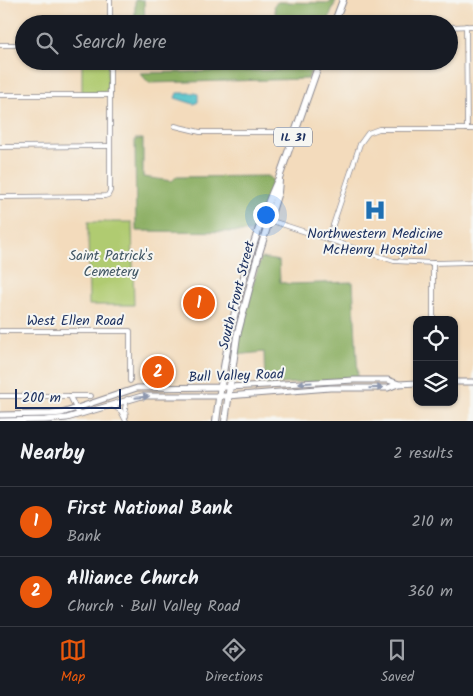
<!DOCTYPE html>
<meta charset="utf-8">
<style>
:root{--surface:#171b24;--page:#20242c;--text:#f1f3f6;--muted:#9ea1a6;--line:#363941;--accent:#ea580c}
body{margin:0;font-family:Kalam,sans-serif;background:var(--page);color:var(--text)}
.controls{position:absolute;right:15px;bottom:15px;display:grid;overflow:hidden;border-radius:10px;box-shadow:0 1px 4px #0004}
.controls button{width:45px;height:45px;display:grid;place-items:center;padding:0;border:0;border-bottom:1px solid var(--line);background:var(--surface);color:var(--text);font:25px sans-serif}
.scale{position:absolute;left:15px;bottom:12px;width:106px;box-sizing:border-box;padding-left:5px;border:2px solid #1b2f5e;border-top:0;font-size:14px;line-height:18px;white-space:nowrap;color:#1b2f5e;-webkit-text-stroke:4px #f6f6f2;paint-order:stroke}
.you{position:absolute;left:265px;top:214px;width:18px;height:18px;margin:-12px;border:4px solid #fff;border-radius:50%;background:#1a73e8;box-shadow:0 0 0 8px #1a73e833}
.badge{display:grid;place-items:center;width:32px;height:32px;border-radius:50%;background:var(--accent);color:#fff;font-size:16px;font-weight:700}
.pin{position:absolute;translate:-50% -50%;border:2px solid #fff;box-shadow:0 1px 5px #0006}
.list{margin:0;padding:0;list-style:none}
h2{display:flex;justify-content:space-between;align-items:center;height:65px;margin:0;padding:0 20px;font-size:21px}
h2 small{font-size:16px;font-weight:400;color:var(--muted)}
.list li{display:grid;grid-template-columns:32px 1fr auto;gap:15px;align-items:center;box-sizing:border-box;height:70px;padding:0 20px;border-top:1px solid var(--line)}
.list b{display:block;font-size:19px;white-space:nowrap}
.list p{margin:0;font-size:16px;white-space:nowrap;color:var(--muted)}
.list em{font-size:16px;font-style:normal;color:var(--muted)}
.icon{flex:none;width:28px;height:28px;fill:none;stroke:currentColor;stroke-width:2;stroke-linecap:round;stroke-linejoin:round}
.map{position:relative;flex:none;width:473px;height:421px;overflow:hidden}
.search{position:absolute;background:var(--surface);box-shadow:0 1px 4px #0004;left:15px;right:15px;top:15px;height:55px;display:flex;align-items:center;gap:12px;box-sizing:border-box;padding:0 18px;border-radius:28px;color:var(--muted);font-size:19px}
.sheet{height:205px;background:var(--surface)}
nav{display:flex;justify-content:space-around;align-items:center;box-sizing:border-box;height:70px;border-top:1px solid var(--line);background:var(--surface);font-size:14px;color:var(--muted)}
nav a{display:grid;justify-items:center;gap:2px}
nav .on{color:var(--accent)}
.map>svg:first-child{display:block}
.green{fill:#b0cb71;stroke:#667d68}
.forest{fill:#8caf63;stroke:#546f60}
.water{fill:#54c2c9;stroke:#387894}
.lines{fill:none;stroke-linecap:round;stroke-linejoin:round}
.minor-casing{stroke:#87858d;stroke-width:5.5}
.tertiary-casing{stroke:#87858d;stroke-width:7}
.primary-casing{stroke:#87858d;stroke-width:8}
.minor{stroke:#fff;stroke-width:4}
.tertiary{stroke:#fff;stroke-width:5}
.primary{stroke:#fff;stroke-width:6}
.oneway{fill:#8d97ae}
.labels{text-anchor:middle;stroke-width:4;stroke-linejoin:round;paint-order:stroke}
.shield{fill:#f6f6f2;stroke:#5d6b8a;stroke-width:1}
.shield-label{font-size:12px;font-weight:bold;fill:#1b2f5e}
.poi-label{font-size:14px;fill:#1b2f5e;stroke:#f6f6f2}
.park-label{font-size:14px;fill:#405663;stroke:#f6f6f2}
.street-label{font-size:14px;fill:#1b2f5e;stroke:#f6f6f2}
</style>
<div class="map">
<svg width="473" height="421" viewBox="0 0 473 421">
<rect width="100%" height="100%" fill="#f6f6f2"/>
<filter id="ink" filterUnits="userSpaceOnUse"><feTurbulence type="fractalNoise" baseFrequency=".02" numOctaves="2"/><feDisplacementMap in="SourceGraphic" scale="10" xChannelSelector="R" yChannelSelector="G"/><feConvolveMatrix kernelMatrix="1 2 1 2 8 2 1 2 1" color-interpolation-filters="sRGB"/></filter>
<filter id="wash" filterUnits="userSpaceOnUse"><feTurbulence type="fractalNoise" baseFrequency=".0096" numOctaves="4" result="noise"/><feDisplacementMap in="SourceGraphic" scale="20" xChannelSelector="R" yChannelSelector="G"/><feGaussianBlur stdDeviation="1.12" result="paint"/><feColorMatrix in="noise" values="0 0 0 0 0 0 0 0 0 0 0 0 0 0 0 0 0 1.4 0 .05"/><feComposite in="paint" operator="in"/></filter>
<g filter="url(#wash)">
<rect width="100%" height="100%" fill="#f3dbbc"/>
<g class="green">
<polygon points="82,61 108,61 108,88 104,93 82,93"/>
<polygon points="88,222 132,222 134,305 89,305"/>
</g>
<g class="forest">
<polygon points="135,0 144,0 145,24 135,24"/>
<polygon points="331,0 336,0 327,24 277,24 274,5 278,2 331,3"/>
<polygon points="278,61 314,61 308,79 149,83 140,73 279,70"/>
<polygon points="135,139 143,139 143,177 172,181 176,177 267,176 273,180 255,232 136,231"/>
<polygon points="261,258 279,261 280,282 290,284 353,282 358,379 265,385 264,352 235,355 239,331"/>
</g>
<polygon class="water" points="177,93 195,93 198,94 198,102 194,104 175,98"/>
</g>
<g filter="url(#ink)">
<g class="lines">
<g class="minor-casing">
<g id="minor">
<polyline points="110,24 110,0"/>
<polyline points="466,26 467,129"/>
<polyline points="449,27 473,26"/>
<polyline points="0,45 24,45"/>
<polyline points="0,95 110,95"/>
<polyline points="175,126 200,132 294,132"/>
<polyline points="0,147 109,146"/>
<polyline points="0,197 105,196 108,195 110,191 110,61"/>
<polyline points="269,220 394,261 433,263 473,262"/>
<polyline points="328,240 360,144 368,133 379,129 473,129"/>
<polyline points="433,263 433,320"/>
<polyline points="0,331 130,331 130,381"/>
<polyline points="0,396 70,396 77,411"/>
<polyline points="70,396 91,396"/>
<polyline points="112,405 121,411 126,421"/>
<polyline points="126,416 125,408 127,399"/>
</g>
</g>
<g class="tertiary-casing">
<g id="tertiary">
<polyline points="454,382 473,382"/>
<polyline points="0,415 51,414 62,413 137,388 229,387 354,380 388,380 399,384 417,383"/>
<polyline points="0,421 45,420 67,418 142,396 228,396 330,388 388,388 398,384"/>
</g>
</g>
<g class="primary-casing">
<g id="primary">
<polyline points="334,24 343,0"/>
<path d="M216,421C224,356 237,292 258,231C265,213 270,195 279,178L320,61"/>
<polyline points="225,421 237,336 256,263 278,192 279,181"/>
</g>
</g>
<use href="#minor" class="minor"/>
<use href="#tertiary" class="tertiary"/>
<use href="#primary" class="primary"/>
</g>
<defs><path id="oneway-solid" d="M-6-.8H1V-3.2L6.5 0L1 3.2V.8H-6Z" transform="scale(1.25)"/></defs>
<g class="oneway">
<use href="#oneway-solid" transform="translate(305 383) rotate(177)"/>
<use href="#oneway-solid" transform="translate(376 388) rotate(-1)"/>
<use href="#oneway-solid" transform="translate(142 397) rotate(-5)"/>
</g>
</g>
<defs>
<g id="hospital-bare" transform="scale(1.725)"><path d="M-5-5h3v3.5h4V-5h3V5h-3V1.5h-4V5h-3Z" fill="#1f6fb2" stroke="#f6f6f2" stroke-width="2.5" paint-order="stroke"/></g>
</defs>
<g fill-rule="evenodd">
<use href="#hospital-bare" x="375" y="210"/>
</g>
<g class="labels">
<rect class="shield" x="274" y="127.5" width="38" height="19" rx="4"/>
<g class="shield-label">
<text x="293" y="141">IL 31</text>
</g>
<g class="poi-label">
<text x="375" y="238">Northwestern Medicine<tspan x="375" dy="16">McHenry Hospital</tspan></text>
</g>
<g class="park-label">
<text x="111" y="260">Saint Patrick's<tspan x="111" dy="16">Cemetery</tspan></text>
</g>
<g class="street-label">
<text transform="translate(236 295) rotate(-76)" y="5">South Front Street</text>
<text x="75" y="325">West Ellen Road</text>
<text transform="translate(236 375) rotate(-2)" y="5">Bull Valley Road</text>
</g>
</g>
</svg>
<div class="controls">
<button><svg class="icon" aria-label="locate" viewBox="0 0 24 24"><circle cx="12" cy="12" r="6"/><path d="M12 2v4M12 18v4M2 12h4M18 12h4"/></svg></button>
<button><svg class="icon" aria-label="layers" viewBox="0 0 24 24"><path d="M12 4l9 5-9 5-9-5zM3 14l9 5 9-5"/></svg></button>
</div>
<div class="scale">200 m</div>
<div class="you"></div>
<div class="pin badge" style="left:199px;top:303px">1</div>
<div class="pin badge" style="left:158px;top:372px">2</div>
<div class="search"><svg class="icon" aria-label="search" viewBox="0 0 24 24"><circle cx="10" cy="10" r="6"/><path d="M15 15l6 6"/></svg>Search here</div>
</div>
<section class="sheet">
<h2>Nearby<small>2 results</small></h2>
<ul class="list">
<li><span class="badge">1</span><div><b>First National Bank</b><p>Bank</p></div><em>210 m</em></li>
<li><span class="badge">2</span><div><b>Alliance Church</b><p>Church · Bull Valley Road</p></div><em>360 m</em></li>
</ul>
</section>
<nav>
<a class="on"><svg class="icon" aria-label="map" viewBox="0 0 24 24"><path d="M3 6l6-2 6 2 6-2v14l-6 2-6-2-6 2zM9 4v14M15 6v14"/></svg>Map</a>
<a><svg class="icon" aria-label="directions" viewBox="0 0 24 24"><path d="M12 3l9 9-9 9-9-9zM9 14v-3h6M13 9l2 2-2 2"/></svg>Directions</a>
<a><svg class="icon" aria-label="saved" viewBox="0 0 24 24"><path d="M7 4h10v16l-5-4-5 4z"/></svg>Saved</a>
</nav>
